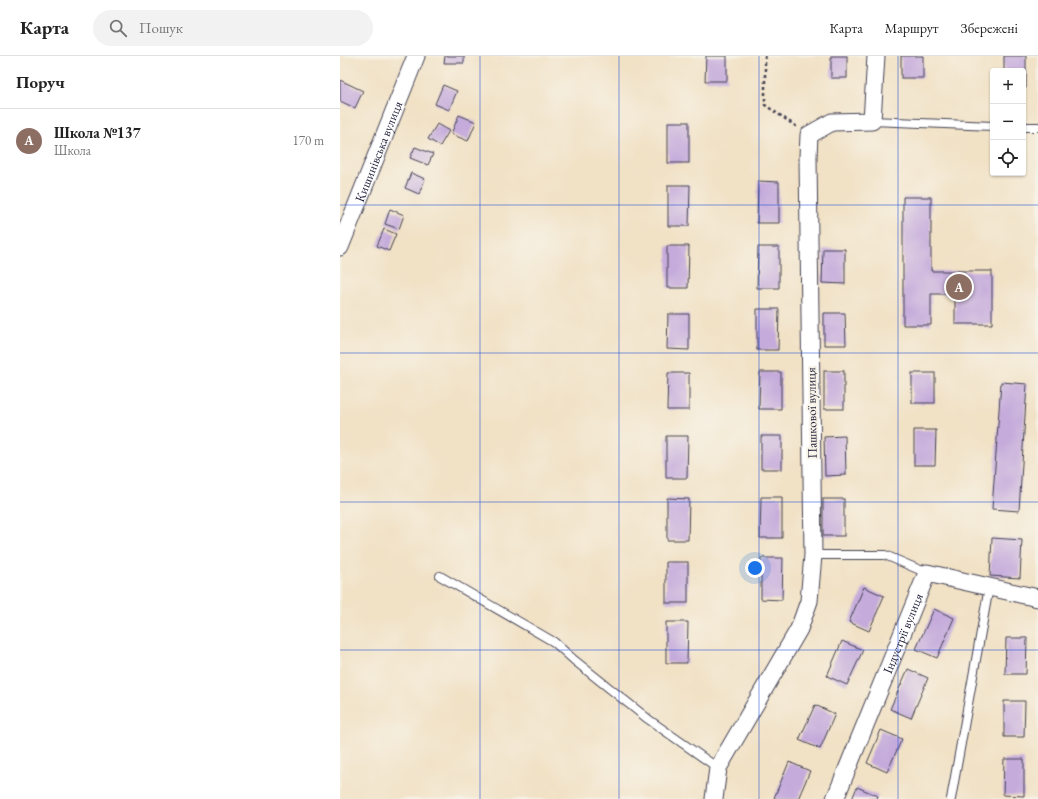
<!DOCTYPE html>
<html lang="uk">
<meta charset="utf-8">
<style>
:root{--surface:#fff;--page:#f2f2f2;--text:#222;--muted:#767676;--line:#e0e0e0;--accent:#c8321e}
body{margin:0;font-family:"EB Garamond",serif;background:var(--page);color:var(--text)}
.controls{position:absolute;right:12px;top:12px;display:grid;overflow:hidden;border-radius:4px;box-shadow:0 1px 3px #0004}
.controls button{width:36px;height:36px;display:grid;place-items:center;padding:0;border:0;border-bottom:1px solid var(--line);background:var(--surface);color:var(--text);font:20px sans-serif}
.you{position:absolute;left:415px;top:512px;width:14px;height:14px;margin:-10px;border:3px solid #fff;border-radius:50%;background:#1a73e8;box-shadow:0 0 0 6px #1a73e833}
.badge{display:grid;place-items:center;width:26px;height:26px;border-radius:50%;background:var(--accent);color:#fff;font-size:13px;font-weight:700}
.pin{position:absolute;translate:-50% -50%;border:2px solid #fff;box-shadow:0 1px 4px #0006}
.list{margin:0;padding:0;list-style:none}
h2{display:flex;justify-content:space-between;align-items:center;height:52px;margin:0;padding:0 16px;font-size:17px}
h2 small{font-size:13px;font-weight:400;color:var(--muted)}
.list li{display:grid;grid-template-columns:26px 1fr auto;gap:12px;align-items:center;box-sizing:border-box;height:64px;padding:0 16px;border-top:1px solid var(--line)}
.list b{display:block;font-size:15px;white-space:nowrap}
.list p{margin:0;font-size:13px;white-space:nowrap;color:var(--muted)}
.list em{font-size:13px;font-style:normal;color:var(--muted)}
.icon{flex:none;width:22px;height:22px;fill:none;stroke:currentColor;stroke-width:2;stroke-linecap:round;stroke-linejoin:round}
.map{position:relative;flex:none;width:698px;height:743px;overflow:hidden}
header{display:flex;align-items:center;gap:24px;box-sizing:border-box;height:56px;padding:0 20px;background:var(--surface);border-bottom:1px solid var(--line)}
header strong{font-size:19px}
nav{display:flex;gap:22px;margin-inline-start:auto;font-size:14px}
.search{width:280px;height:36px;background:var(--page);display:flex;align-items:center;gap:10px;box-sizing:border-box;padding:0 14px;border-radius:22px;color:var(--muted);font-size:15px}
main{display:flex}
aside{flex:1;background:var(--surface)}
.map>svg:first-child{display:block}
.building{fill:#c5abdb}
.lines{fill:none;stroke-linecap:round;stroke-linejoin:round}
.lane-casing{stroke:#413f50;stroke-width:10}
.street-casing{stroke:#413f50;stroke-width:19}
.path{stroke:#413f50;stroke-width:2.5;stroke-dasharray:3 3;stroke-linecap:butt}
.lane{stroke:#fff;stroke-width:8}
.street{stroke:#fff;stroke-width:17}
.grid{fill:none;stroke:#1d4ed8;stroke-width:1;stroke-opacity:0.55}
.labels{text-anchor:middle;stroke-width:4;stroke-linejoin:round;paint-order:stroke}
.street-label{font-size:13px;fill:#22223b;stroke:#f7f3e8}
</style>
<header>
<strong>Карта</strong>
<div class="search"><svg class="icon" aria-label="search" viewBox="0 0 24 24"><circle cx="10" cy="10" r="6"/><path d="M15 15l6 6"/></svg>Пошук</div>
<nav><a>Карта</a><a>Маршрут</a><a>Збережені</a></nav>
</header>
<main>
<aside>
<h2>Поруч<small></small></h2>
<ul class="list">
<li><span class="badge" style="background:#8d6e63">A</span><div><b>Школа №137</b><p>Школа</p></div><em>170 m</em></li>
</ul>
</aside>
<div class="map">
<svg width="698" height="743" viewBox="0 0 698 743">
<rect width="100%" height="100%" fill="#f7f3e8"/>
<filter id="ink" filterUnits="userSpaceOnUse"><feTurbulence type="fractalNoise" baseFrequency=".025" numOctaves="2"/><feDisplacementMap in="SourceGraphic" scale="8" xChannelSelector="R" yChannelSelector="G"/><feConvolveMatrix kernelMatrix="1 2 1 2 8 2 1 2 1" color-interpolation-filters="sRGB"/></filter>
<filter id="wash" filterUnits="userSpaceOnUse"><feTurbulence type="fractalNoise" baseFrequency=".012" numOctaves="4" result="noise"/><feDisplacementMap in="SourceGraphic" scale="16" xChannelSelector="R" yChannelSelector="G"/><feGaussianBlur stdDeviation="0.9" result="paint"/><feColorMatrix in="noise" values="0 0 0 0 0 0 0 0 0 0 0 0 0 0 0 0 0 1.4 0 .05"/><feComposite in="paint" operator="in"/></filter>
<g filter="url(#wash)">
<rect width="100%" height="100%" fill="#f1e1c5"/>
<g id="blocks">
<g class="building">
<polygon points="105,0 124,0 124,7 104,7"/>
<polygon points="366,0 387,0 387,25 365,25"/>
<rect x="491" y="0" width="16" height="22"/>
<rect x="561" y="0" width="22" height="22"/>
<polygon points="664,0 686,0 686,32 683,32 683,15 664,15"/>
<polygon points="0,24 23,35 15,52 0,45"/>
<polygon points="103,29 117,35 109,54 95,48"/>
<polygon points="119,59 136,66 128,85 111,78"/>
<rect x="328" y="66" width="21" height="41"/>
<polygon points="97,68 109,75 100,90 88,83"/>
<polygon points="75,91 93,98 88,109 70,102"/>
<polygon points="71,117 85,123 79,138 65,132"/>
<polygon points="418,125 439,126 439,167 417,167"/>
<polygon points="328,129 350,129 349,170 328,170"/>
<polygon points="563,141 591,141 591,215 652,215 652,268 615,268 615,238 591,238 591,269 563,269"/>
<polygon points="50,153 64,159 59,173 45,168"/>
<polygon points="44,173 56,178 49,195 37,190"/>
<polygon points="327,190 349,190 348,232 327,232"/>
<polygon points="418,191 439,191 439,232 417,232"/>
<polygon points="483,193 505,193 505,228 482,227"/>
<polygon points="417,253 439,253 438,294 417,294"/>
<polygon points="484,257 505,257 506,289 484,289"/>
<polygon points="328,258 349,258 349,294 327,293"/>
<rect x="484" y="315" width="20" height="38"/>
<polygon points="420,316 441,316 441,353 419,353"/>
<polygon points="328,317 349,317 349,354 327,354"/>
<rect x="572" y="317" width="23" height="30"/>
<polygon points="661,326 687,328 679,455 652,453"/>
<polygon points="574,374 596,374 595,409 574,409"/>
<polygon points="326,380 348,380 347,422 326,422"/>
<rect x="421" y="380" width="21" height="33"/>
<polygon points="505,380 506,419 485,420 484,381"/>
<polygon points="421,441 442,441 442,482 420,482"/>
<polygon points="327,442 349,443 348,484 327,484"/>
<rect x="483" y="443" width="21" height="37"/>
<polygon points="652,482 682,484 680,522 650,520"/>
<polygon points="421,502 443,502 442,544 421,543"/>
<rect x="326" y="506" width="22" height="41"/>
<polygon points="524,531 544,540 529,575 509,566"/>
<polygon points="594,553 614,562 597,602 576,593"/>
<polygon points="326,566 348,566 347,607 326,607"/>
<polygon points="666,582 687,582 686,618 665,618"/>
<polygon points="502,585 523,594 507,629 487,620"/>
<polygon points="568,613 588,622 571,662 550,653"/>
<polygon points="664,645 685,645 684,681 664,681"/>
<polygon points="475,649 495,658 480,693 459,684"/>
<polygon points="541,674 562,683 547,716 527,707"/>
<polygon points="664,703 684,703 684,740 663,739"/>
<polygon points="449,706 470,715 458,743 437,743 434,742"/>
<polygon points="517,731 538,740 537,743 512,743"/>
</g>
</g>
</g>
<g filter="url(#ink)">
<use href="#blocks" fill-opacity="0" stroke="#413f50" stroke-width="1"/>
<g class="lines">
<g class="lane-casing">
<g id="lane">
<polyline points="532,65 653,70"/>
<polyline points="683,71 698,71"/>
<polyline points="473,499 545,499 587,517"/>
<polyline points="100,520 214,586 234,604 308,663 378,712"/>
<polyline points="611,743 649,531"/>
</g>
</g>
<g class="street-casing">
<g id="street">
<path id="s1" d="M0,191L76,0"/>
<polyline points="374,743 378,712 459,573 469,545 473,499 468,101 469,79 492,66 532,65 536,0"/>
<path id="s2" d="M495,743L587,517L698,542"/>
</g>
</g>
<polyline class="path" points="425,0 425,49 457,71"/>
<use href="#lane" class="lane"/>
<use href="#street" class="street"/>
</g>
</g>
<path class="grid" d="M140,0V743M279,0V743M419,0V743M558,0V743M0,149H698M0,297H698M0,446H698M0,594H698"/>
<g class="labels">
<g class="street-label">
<text dy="5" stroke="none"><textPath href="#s1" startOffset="103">Кишинівська вулиця</textPath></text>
<text transform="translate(471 357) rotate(-91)" y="5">Пашкової вулиця</text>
<text dy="5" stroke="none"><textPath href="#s2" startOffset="179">Індустрії вулиця</textPath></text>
</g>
</g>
</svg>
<div class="controls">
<button>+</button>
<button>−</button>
<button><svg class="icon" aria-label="locate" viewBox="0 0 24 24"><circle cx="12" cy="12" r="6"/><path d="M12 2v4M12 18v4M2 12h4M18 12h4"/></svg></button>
</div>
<div class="you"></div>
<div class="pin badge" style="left:619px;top:231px;background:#8d6e63">A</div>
</div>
</main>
